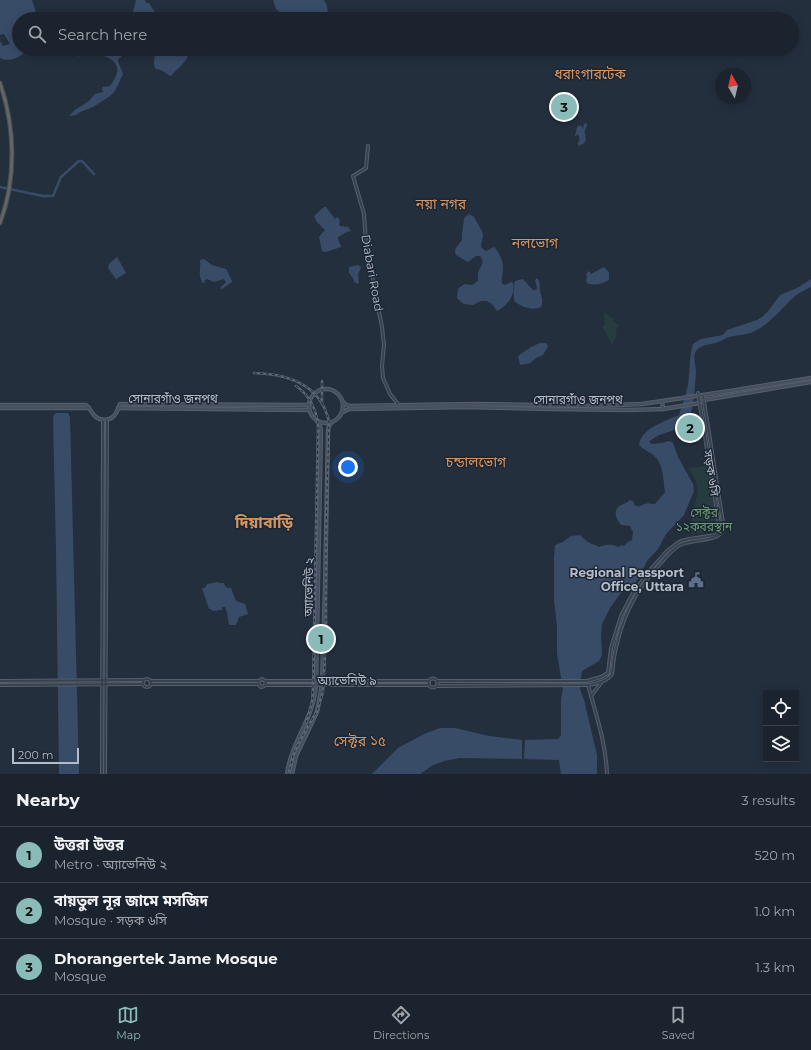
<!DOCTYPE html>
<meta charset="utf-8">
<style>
:root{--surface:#1b232e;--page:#282f3a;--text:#f1f3f6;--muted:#a0a4aa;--line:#39404a;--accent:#8bbbb9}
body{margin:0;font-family:Montserrat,"Noto Sans Bengali",sans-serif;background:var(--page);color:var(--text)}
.controls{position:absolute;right:12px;bottom:12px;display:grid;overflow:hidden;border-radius:0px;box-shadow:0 2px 10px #0003}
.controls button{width:36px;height:36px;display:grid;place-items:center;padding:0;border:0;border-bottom:1px solid var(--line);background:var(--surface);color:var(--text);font:20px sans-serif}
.compass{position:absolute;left:715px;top:68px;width:36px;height:36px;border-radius:50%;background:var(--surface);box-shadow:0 2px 10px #0003;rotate:352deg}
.scale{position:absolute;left:12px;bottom:10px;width:67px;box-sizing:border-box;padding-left:4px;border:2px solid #b4bcc9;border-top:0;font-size:11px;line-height:14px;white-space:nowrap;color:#b4bcc9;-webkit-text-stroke:3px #1d2633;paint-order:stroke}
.you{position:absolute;left:348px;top:467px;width:14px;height:14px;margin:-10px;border:3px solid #fff;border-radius:50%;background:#1a73e8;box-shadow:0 0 0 6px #1a73e833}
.badge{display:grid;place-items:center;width:26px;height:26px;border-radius:50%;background:var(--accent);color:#111;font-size:13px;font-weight:700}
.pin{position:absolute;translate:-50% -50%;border:2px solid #fff;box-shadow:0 1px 4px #0006}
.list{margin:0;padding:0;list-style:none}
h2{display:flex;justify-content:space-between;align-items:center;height:52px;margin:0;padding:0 16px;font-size:17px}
h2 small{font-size:13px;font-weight:400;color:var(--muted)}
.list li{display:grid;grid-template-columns:26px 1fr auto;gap:12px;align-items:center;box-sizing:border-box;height:56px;padding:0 16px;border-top:1px solid var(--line)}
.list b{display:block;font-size:15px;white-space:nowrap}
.list p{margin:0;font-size:13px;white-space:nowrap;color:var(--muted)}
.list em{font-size:13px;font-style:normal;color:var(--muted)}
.icon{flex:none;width:22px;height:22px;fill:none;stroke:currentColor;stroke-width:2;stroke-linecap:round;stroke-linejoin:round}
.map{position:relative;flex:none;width:811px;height:774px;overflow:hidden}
.search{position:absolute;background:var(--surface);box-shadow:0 2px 10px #0003;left:12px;right:12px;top:12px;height:44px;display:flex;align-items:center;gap:10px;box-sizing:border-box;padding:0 14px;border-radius:22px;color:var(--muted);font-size:15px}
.sheet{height:220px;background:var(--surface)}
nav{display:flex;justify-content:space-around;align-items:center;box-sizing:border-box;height:56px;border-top:1px solid var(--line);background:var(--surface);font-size:11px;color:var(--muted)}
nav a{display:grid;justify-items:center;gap:2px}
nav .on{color:var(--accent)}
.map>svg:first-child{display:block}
.green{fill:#263c3f}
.water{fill:#394c67}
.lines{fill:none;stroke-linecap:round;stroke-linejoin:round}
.canal{stroke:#394c67;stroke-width:2.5}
.tertiary-casing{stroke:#565f6c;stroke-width:4}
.secondary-casing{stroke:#565f6c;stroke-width:4.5}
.trunk-casing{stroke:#434c59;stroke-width:5}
.tertiary{stroke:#38414e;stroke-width:2}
.secondary{stroke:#465061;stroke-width:2.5}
.trunk{stroke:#656462;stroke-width:3}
.rail-casing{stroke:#5a6575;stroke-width:2.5}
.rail{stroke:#1d2633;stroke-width:1;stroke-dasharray:3;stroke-linecap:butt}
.labels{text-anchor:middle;stroke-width:3;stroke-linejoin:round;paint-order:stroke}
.street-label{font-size:12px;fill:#b4bcc9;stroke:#1d2633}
.park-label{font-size:12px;fill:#6b9a76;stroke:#1d2633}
.poi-label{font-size:12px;font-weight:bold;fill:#b4bcc9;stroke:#1d2633;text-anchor:end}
.quarter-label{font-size:14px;fill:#d59563;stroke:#1d2633}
.district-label{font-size:16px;font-weight:bold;fill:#d59563;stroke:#1d2633}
</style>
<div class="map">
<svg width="811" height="774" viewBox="0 0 811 774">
<rect width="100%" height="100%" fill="#242f3e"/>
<g class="green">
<polygon points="604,312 605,312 609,316 613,319 614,322 619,325 616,329 617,337 615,338 613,343 611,344 609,338 606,335 606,331 602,327 605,324"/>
<polygon points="707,466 718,529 716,531 692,534 692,513 698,493 696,481 689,468"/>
</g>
<g class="water">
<path d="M0,0H32L36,13L47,19H19V49H28C21,57 10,63 0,58V41L3,46L10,44L4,34L0,35Z"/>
<polygon points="136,0 145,0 146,3 149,3 159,19 122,19 132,16"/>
<polygon points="273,0 324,0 327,6 328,14 323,19 285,19 281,13 276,9"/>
<path d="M81,49H132L118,59V61L123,74L115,91L110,96L93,107L80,112L76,115L69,116L75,110L89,101L95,94L103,92L102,89L103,87L110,86C116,78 122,68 112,60C108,57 103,55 97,55C90,55 82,57 75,56L74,53L75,52Z"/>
<path d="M144,49H185L188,56C185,64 176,69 171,76H170C164,72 163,70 156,69C151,62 157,56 154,50L147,53Z"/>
<path d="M586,123L587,125L584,133H585C586,141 587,142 579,146L578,144C579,141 581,137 577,134L576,136H575L577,127L581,125L583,129L584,124Z"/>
<polygon points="324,207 326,207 335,219 338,217 340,221 339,224 340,226 348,227 351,231 347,232 338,237 338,239 341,247 326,252 322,251 319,237 325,230 317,222 314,216"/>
<path d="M469,214L474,217L482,231L483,235L481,246L482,248L486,251L494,247C498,250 504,263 503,268C503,274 501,278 502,284L505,285L511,282L513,283C515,295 509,304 499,310L497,311L492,304L487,301H481L473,305L464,304L461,302L457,298L458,289L460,287L465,284L472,285L478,281C478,279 478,276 478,274C479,266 486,265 480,256H476L468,262L456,255C453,248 459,245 462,240V234L464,219L465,217Z"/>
<polygon points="117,257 126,273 116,279 108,268 109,264"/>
<path d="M204,259L212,265L226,269L232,281V282L222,289L220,288L226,282L224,279L214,282L207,279L205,280L204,283H202C202,281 201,279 200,277C199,272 201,266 200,260Z"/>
<path d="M358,265L361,267C360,270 359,272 358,274C358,278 360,281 358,284L354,282L353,278L349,273V267Z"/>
<path d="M604,267L609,272V280C603,284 594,286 587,283L586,280L587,278L586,274L589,271L591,274Z"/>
<path d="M537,278C541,282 539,285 540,290C541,297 544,300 541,307C532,311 523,307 515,302C513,297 513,287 515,281L523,279L533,290H536L537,288L535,280Z"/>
<path d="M811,279V287C805,290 798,293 793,298C780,310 770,324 753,332C746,335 737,335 729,337C725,338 722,341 718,342C712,344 700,345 696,351C692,356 696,366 696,372C695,383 694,411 688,420C680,433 661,430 649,442L652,444L662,443L669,441L673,443L678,457L693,484L694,491L691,498L684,515L666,534L658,549L647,561L638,579L633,585L620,594L610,608L602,624L601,635L602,655L599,661L582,671L581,677L580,689L584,700L597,755V774H561L559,760L524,759L525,740L558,739L561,735V698L563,690L557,653V626L554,600V558L555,545L563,542L571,536L580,535C585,540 589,544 596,545L598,547C605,545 611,543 618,547L622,545L624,546L628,542L632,540L633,532L630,526L621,525C616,519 612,510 621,505C625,503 626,504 630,500L634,502V505C641,508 640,505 645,504C648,503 652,504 655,504L665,492C663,479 664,463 652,454C648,451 643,449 639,445C641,428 666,421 679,415C682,405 686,395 688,385C690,371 689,357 693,344L701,339L723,335L727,330L757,320L762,317L769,310L780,295L799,287Z"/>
<polygon points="540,343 546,343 548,346 546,350 543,355 536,358 530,363 520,365 518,356 531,347"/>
<polygon points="56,413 68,413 70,417 79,774 59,774 56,550 53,416"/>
<polygon points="218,582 219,583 224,583 225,586 228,588 231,588 236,601 245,604 248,614 239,617 236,625 229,625 227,612 225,607 222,607 222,610 212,611 211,609 209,609 202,588 205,588 207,584"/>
<polygon points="440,728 455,728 489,736 522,740 522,759 460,758 444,761 433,765 420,774 372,774 398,748 424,734"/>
</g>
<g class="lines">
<polyline class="canal" points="0,187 43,196 53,196 61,177 79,161 82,161 94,174"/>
<g class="tertiary-casing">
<g id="tertiary">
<polyline points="368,146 366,168 353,176 364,214 366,244 371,267 375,292 382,327 384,345 382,366 383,378 390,394 398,404"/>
<circle cx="433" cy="683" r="4.5"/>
<circle cx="147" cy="683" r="4"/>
<polyline points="0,681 143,680"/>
<polyline points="150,681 259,681"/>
<path d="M265,681L266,684L264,686L261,687C259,686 258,684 259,681L262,679L265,681H429"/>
<polyline points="437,681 587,681 601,677 608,673 611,648 621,616 633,593 651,569 667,551 675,545 681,541 689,539 716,535 718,533 720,530 698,393"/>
<polyline points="151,684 258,684"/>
<polyline points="0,685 143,684"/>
<polyline points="266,685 429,685"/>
<path d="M588,685C596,714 606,744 607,774"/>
<path d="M437,686L588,685C596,684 607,682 612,674C613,664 614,654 617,644C624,612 638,588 660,564C666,557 672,549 680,545C693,538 718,543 724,529L703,395"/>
<polyline points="591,696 601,683"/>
<polyline points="102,774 103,420"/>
<polyline points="105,774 107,420"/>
</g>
</g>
<g class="secondary-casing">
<g id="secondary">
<circle cx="326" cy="406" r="17"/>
<polyline points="662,401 663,409"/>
<polyline points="343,402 345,404 350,406 474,404 592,406 642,404 730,391 811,378"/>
<path d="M0,405H86C90,408 91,412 94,415C100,422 112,421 116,413C118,410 119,407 120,404L309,405"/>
<polyline points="0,408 89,408"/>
<polyline points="118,408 309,410"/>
<polyline points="343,412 349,409 465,407 551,409 628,410 663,409 700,403 704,400 811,382"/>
<path d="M287,774C290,752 302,733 310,712C313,704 315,694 316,685L321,430L319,424L317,421"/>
<polyline points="292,774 296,756 317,712 322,685 325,589 328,430 329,426 331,423"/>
</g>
</g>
<g class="trunk-casing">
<path id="trunk" d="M0,83C12,118 15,153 9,190C7,201 4,212 0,223"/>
</g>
<use href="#tertiary" class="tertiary"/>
<use href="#secondary" class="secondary"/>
<use href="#trunk" class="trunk"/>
<g class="rail-casing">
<g id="rail">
<path d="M254,373C288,374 321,384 329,422L326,531V639L323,692L317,711L299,742L293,755L289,774"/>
<path d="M296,386C309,395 316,409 318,424L313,687L312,703L306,723"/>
<polyline points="322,404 322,381"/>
</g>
</g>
<use href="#rail" class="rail"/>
</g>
<defs>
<g id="civic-bare" transform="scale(1.2)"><path d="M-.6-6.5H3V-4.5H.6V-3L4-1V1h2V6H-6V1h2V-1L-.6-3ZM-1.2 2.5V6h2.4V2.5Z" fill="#5c6f8a" stroke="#1d2633" stroke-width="2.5" paint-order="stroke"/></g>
</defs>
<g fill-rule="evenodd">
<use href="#civic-bare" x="696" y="580"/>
</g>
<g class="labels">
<g class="street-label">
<text transform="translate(372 273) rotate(80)" y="4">Diabari Road</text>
<text x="173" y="403">সোনারগাঁও জনপথ</text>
<text x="578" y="404">সোনারগাঁও জনপথ</text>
<text transform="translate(711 473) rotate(81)" y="4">সড়ক ৬সি</text>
<text transform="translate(309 587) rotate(-89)" y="4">অ্যাভেনিউ ২</text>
<text x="347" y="685">অ্যাভেনিউ ৯</text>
</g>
<g class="park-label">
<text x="704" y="517">সেক্টর<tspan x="704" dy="14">১২কবরস্থান</tspan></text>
</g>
<g class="poi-label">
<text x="684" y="577">Regional Passport<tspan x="684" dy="14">Office, Uttara</tspan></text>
</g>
<g class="quarter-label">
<text x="590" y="79">ধরাংগারটেক</text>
<text x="441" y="209">নয়া নগর</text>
<text x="535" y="248">নলভোগ</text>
<text x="476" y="467">চন্ডালভোগ</text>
<text x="360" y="746">সেক্টর ১৫</text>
</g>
<g class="district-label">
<text x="264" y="528">দিয়াবাড়ি</text>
</g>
</g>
</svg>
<div class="controls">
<button><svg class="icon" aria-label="locate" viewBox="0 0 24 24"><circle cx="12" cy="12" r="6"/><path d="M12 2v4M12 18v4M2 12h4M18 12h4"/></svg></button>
<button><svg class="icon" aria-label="layers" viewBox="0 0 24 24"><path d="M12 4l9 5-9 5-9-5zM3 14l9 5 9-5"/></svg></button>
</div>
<svg class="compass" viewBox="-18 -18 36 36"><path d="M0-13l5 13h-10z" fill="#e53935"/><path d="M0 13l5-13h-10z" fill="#a0a4aa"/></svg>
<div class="scale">200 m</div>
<div class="you"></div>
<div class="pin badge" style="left:321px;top:639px">1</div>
<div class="pin badge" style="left:690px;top:428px">2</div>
<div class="pin badge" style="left:564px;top:107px">3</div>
<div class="search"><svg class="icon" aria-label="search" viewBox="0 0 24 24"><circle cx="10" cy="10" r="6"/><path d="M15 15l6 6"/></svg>Search here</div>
</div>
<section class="sheet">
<h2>Nearby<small>3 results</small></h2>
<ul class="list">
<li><span class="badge">1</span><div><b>উত্তরা উত্তর</b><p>Metro · অ্যাভেনিউ ২</p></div><em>520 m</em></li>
<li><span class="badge">2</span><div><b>বায়তুল নূর জামে মসজিদ</b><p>Mosque · সড়ক ৬সি</p></div><em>1.0 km</em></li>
<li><span class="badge">3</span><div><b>Dhorangertek Jame Mosque</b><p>Mosque</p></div><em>1.3 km</em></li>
</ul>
</section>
<nav>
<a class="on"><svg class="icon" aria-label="map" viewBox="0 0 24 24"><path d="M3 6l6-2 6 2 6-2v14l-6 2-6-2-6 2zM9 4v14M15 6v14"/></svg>Map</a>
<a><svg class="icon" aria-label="directions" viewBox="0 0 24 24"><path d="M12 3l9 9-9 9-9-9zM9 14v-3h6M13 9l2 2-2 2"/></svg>Directions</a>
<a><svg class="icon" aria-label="saved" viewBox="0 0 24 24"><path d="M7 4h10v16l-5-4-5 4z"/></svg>Saved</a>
</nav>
